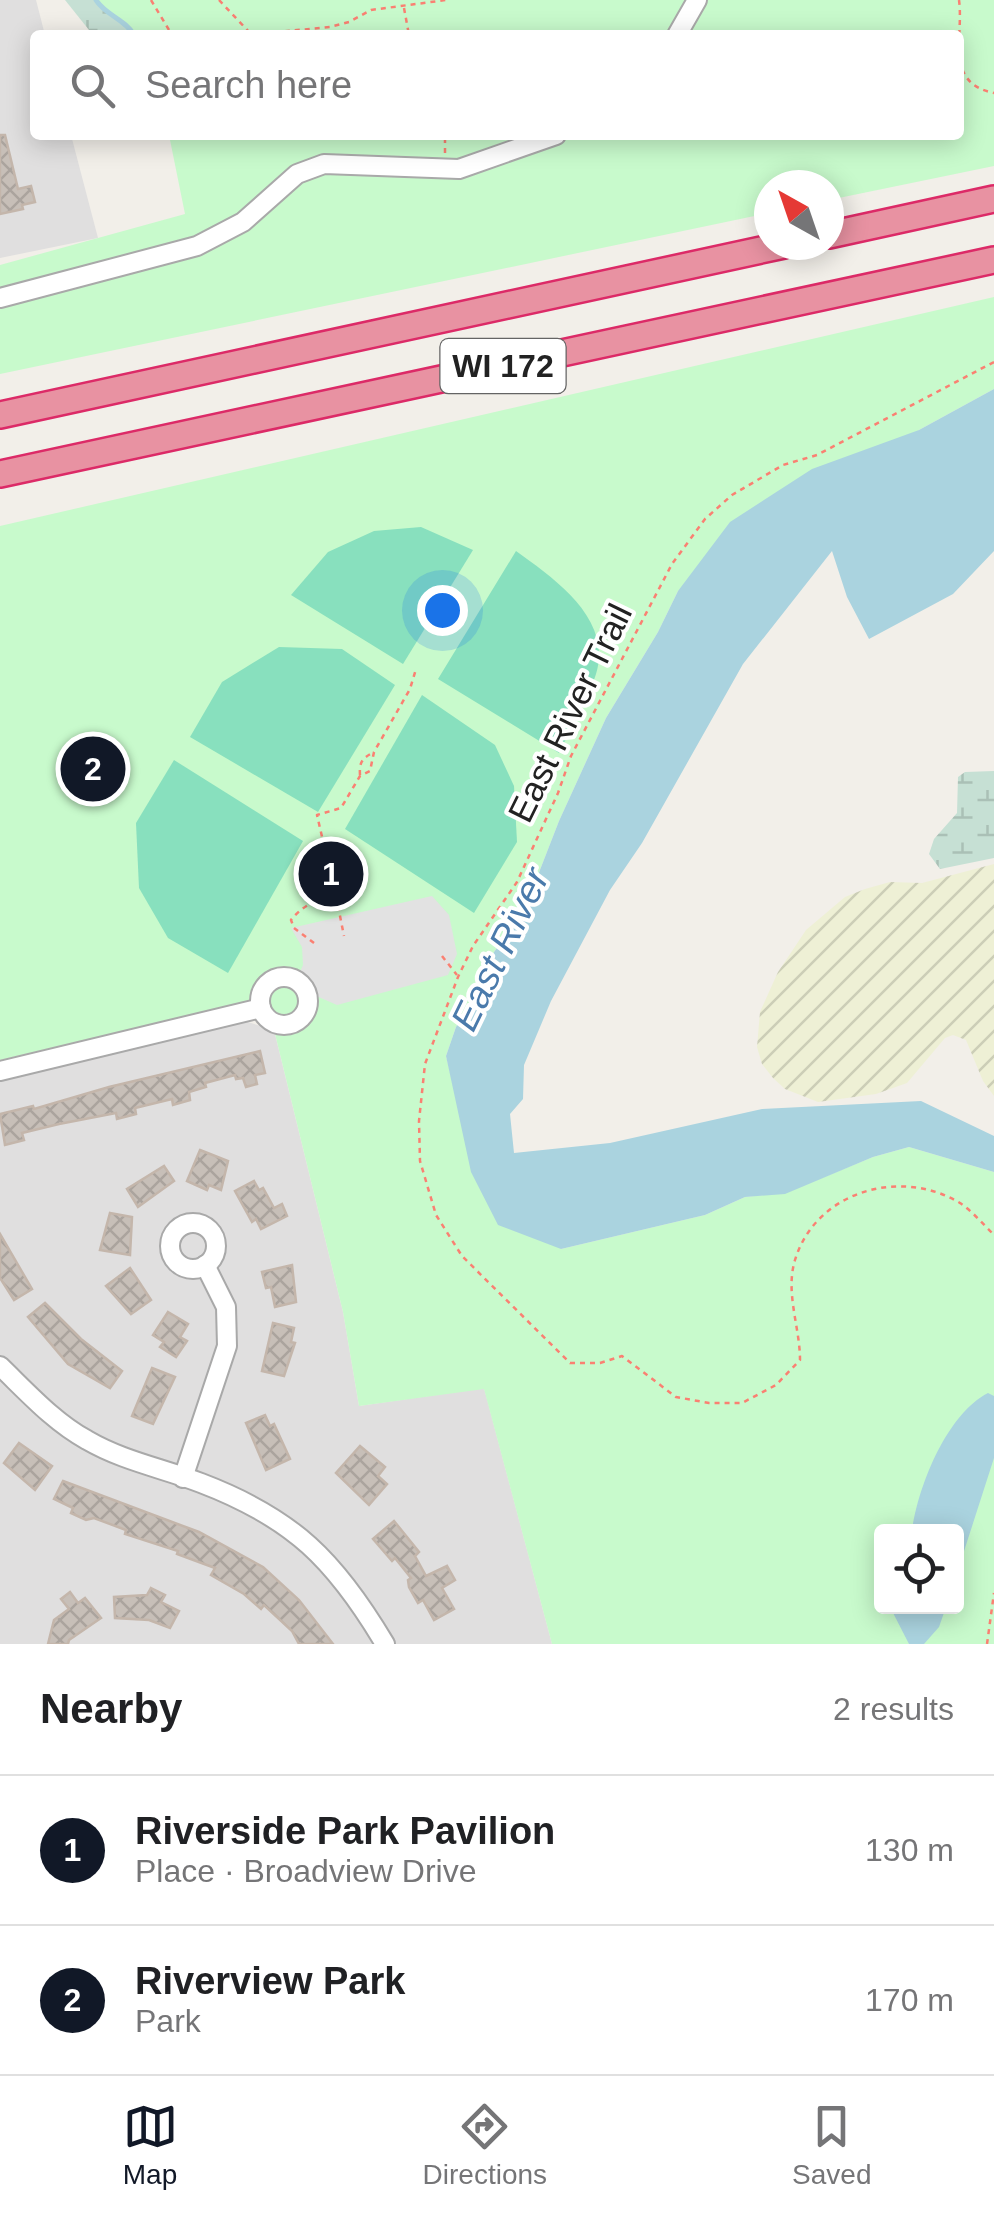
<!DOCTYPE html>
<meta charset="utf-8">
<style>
:root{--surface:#fff;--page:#f2f2f2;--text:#202124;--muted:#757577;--line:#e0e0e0;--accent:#111827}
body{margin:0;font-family:Arial,sans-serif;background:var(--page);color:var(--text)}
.controls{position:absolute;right:30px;bottom:30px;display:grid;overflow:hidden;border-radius:10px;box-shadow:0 5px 25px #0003}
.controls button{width:90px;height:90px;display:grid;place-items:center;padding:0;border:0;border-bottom:2px solid var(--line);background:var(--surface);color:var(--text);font:50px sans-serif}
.compass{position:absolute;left:754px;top:170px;width:90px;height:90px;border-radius:50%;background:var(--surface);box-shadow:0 5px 25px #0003;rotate:320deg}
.you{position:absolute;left:442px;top:610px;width:35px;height:35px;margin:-25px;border:8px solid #fff;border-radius:50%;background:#1a73e8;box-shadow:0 0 0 15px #1a73e833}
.badge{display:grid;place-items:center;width:65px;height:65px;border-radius:50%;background:var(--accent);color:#fff;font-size:32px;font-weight:700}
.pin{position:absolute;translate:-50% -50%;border:5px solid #fff;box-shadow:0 2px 10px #0006}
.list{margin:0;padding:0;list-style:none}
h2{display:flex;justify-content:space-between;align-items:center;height:130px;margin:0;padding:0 40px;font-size:42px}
h2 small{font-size:32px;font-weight:400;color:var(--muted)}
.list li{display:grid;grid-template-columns:65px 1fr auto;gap:30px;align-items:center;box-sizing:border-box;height:150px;padding:0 40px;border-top:2px solid var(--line)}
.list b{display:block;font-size:38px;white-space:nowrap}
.list p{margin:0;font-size:32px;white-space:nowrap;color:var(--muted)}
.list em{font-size:32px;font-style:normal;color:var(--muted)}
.icon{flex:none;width:55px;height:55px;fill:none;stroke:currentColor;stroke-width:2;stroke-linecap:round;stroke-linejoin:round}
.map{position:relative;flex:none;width:994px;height:1644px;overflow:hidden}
.search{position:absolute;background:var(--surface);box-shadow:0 5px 25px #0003;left:30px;right:30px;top:30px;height:110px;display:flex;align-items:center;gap:25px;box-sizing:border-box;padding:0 35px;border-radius:10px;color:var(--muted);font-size:38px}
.sheet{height:430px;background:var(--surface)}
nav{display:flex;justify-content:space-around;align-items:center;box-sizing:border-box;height:140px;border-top:2px solid var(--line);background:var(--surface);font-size:28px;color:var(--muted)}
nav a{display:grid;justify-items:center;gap:5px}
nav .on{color:var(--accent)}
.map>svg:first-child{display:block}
.residential{fill:#e0dfdf}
.farmland{fill:url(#farmland-furrows)}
.wetland{fill:url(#wetland-marsh)}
.park{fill:#c8facc;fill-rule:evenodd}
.pitch{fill:#88e0be}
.parking{fill:#e2e2e2}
.water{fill:#aad3df}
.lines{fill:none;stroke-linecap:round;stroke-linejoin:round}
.stream{stroke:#aad3df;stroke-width:5}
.building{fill:url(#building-cross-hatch);stroke:#c4b6ab;stroke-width:2.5}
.minor-casing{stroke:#a9a9a9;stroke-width:22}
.highway-casing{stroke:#dc2a67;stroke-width:30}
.path{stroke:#fa8072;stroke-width:2.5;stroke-dasharray:5 5;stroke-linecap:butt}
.minor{stroke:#fff;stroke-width:18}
.highway{stroke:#e892a2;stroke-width:25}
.labels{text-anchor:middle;stroke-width:8;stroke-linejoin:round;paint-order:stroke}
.shield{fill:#fff;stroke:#646464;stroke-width:2.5}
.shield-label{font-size:32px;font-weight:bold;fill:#222}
.street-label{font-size:35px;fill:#222;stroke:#fff}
.water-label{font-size:38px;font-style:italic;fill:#4a7aab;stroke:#fff}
</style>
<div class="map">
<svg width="994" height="1644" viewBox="0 0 994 1644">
<defs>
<pattern id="farmland-furrows" width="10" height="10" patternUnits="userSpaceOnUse" patternTransform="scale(2.5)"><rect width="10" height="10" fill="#eef0d5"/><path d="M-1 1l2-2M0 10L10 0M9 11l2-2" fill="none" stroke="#ccceb7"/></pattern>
<pattern id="wetland-marsh" width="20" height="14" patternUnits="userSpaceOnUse" patternTransform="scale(2.5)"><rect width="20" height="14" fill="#c6e0d4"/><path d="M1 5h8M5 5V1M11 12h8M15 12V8" fill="none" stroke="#aac0b6"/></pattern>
<pattern id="building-cross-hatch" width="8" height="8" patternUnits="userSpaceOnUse" patternTransform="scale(2.5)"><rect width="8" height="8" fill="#c7bfb8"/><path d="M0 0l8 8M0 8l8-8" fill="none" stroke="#aba49e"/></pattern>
</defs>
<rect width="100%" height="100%" fill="#f2efe9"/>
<g class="residential">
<polygon points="0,0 36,0 45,35 35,35 35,135 71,135 98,238 0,258"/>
<polygon points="241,1020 274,1030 343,1312 359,1406 484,1388 552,1644 0,1644 0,1080"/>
</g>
<polygon class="farmland" points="994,864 994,1096 983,1081 966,1040 953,1035 945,1038 907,1083 876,1094 818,1102 785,1089 773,1078 762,1064 757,1047 760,1012 778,972 806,930 845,897 865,889 890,882 922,883"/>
<g class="wetland">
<polygon points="65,0 101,0 138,35 93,35"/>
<polygon points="994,771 994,858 940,869 929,854 934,839 957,813 958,777 965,772"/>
</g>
<g class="park">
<path d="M96,0H994V166L829,200V185H769V213L0,374V265L185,214L169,135H959V35H134C125,19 105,15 96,0Z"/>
<path d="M994,297V389L919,430L678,591L658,632L606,718L559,821L524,911L494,952L484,986L456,1027L446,1056L457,1101L561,1249L705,1215L745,1197L785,1193L873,1157L909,1147L994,1172V1644H552L484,1389L359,1406L343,1312L266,997L0,1060V526ZM882,1532H956V1606H882Z"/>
</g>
<g class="pitch">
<polygon points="421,527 473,550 403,664 291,595 328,552 374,531"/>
<path d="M516,551C555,579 613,619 596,674C588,701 571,728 559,753L438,679Z"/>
<polygon points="279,647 342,649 395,685 318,812 190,737 222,682"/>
<polygon points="422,695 495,745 514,786 517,842 474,913 345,829"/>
<polygon points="174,760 303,841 228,973 168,938 139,888 136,823"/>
</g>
<polygon class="parking" points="432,896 449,915 457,954 448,975 337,1005 314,995 312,987 299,974 303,965 302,947 291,928"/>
<g class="water">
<polygon points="994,389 994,551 953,594 869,639 847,597 832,551 743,664 642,843 610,890 551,1001 524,1065 523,1099 510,1114 514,1153 610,1143 762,1109 921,1101 994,1136 994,1172 909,1147 873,1157 785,1194 745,1197 705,1215 561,1249 498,1225 471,1172 446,1056 456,1027 484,986 494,952 524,911 559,821 606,718 658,632 678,591 730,522 812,469 919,430"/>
<path d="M988,1393L994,1396V1458L957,1573L956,1532L912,1531C918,1487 946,1415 988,1393Z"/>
<polygon points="890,1607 946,1607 939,1627 924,1644 909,1644"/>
</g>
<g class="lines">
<path class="stream" d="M96,0C105,15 125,19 134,35"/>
</g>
<g class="building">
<polygon points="0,135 5,135 18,189 31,186 35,202 22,205 23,209 0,214"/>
<polygon points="337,853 345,891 325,895 316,858"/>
<polygon points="260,1051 265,1073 255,1075 257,1084 246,1087 243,1078 236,1079 235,1075 205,1083 206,1087 189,1092 190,1100 173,1105 172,1099 135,1108 136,1114 117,1119 116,1113 59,1124 22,1133 24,1140 5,1145 0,1114 33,1106 34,1109 109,1087"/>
<polygon points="200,1150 228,1161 221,1190 209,1185 207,1190 187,1181"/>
<polygon points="164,1166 174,1181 138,1207 127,1189"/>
<polygon points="254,1181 259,1190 263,1188 274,1208 282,1204 287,1216 261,1229 256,1219 252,1222 235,1191"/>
<polygon points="110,1213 132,1217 130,1255 100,1250"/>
<polygon points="0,1234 32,1289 14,1300 0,1278"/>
<polygon points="292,1265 296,1302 275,1307 271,1287 266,1288 262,1272"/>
<polygon points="130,1268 151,1300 131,1314 106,1286"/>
<polygon points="45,1303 81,1339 122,1371 110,1388 68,1364 28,1317"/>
<polygon points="168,1312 188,1324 180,1337 187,1341 176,1357 160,1347 164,1342 153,1335"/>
<polygon points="273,1323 294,1328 291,1342 295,1343 284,1376 262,1371"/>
<polygon points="152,1368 175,1377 153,1424 132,1416"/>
<polygon points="265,1415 270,1426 274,1424 290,1459 266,1470 246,1423"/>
<polygon points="19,1443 52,1466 35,1490 4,1463"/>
<polygon points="360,1446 385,1467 378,1476 387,1484 369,1505 336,1473"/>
<polygon points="63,1481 199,1532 263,1567 299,1600 333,1644 299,1644 292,1631 264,1605 261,1609 244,1594 211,1575 215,1568 177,1554 178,1551 125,1534 126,1530 94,1518 86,1520 71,1513 73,1508 54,1499"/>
<polygon points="394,1521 419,1552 415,1556 426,1576 447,1566 455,1580 442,1588 454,1609 434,1620 423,1600 418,1603 409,1587 408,1580 411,1578 395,1558 392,1561 373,1539"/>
<polygon points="151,1588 165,1595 161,1602 179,1611 170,1628 149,1620 115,1618 114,1597 147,1595"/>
<polygon points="70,1592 78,1603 85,1598 101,1618 69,1640 68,1644 48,1644 54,1620 69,1609 61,1599"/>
</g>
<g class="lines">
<g class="minor-casing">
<g id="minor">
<polyline points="677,35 697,0"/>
<polyline points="0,298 197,246 243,222 297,174 324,164 459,169 556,135"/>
<circle cx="284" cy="1001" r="24"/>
<polyline points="0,1071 261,1008"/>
<circle cx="193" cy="1246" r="23"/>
<path d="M0,1366C27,1392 54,1422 87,1440C123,1461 162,1468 201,1483C293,1518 335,1560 385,1644"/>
<polyline points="183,1478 227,1346 226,1307 205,1265"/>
</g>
</g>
<g class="highway-casing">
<g id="highway">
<polyline points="829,235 994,199"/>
<polyline points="0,415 784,245"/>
<polyline points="0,474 994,260"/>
</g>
</g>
<g class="path">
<polyline points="151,0 172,35"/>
<polyline points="219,0 250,33"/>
<path d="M959,0C964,37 944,83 994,93"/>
<polyline points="404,8 409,35"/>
<polyline points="245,35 330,27 349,22 371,10 446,0"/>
<polyline points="427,135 436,135"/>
<polyline points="445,153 445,135"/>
<path d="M994,362L817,455L783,465L732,495L705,519L672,564L571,756L558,793L517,882L473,946L458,977L425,1064L419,1121L420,1161L436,1215L462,1256L570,1363H600L622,1356L676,1397L709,1403H742L776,1385L800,1360C800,1327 785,1293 795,1260C816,1191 901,1167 960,1203C972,1211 984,1225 994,1235"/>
<path d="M360,775C359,761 363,758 374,752"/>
<polyline points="336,896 344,936"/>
<path d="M314,943L294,928L291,920C305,902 326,896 347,892L338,851L326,854L317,815L341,808L360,776L370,771L374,752L410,689L416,669"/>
<polyline points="442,956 457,975"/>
<polyline points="987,1644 994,1593"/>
</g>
<use href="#minor" class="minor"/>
<use href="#highway" class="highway"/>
</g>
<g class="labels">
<rect class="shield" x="440.5" y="339" width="125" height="54" rx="8"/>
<g class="shield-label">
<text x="503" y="377">WI 172</text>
</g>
<g class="street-label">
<text transform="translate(570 713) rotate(-64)" y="12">East River Trail</text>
</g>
<g class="water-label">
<text transform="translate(500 949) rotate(-64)" y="13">East River</text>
</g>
</g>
</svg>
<div class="controls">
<button><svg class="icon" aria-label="locate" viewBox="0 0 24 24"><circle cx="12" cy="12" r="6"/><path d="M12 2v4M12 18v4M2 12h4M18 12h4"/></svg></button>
</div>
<svg class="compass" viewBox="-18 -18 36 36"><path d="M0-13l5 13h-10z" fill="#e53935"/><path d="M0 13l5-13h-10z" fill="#757577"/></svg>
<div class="you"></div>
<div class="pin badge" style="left:331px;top:874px">1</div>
<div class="pin badge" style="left:93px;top:769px">2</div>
<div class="search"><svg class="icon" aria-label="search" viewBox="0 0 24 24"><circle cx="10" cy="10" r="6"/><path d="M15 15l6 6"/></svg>Search here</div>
</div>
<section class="sheet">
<h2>Nearby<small>2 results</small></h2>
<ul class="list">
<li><span class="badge">1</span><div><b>Riverside Park Pavilion</b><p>Place · Broadview Drive</p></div><em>130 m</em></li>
<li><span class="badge">2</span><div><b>Riverview Park</b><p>Park</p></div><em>170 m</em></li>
</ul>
</section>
<nav>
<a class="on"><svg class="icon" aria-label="map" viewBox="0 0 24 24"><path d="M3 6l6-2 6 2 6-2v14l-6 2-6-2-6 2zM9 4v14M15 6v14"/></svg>Map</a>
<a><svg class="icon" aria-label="directions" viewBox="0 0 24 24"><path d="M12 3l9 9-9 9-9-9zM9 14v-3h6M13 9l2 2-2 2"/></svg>Directions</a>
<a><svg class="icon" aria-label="saved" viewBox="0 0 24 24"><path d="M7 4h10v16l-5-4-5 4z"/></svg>Saved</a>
</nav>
